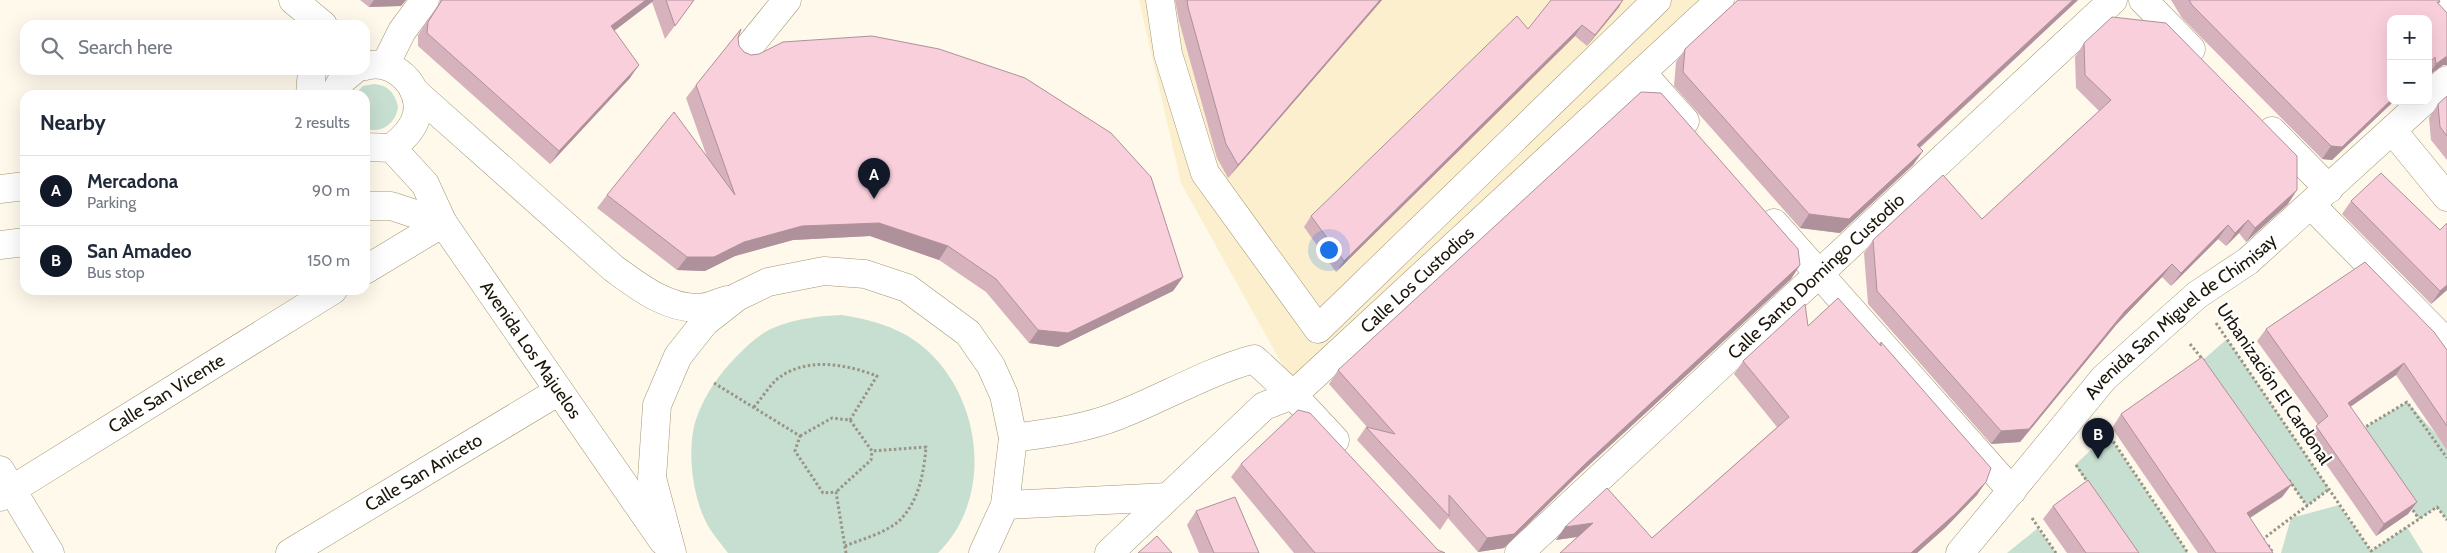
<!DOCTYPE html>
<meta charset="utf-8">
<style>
:root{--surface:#fff;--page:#f6f6f7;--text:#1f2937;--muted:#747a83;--line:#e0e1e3;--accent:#111827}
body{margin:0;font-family:Cabin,sans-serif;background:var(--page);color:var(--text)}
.controls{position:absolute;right:15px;top:15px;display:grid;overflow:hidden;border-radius:10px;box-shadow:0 5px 20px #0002}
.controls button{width:45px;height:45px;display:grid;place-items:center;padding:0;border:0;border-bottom:1px solid var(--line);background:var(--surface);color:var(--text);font:25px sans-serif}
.you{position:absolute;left:1328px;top:249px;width:18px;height:18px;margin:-12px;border:4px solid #fff;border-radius:50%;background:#1a73e8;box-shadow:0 0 0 8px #1a73e833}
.badge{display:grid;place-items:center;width:32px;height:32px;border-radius:50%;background:var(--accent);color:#fff;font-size:16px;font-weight:700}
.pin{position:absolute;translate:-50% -41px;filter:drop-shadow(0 1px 2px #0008)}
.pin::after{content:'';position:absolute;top:26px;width:18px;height:15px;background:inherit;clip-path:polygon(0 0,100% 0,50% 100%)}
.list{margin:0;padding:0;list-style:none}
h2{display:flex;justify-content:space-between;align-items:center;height:65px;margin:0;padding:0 20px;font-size:21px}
h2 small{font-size:16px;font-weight:400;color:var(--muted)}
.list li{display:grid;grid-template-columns:32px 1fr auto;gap:15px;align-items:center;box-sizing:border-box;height:70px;padding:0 20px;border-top:1px solid var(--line)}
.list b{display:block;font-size:19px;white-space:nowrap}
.list p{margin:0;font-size:16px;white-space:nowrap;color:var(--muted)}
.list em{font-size:16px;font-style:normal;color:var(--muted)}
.icon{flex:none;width:28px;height:28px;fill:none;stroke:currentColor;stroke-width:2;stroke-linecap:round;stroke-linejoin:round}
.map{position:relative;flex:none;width:2447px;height:553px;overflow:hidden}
.search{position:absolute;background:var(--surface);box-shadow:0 5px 20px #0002;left:20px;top:20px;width:350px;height:55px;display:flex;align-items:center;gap:12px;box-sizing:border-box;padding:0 18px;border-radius:15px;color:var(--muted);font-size:19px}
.panel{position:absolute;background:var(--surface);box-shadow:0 5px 20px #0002;left:20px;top:90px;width:350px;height:205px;border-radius:15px}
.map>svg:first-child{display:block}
.built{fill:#fcefcd}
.green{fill:#c7dfd0}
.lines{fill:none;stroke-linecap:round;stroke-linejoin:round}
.minor-casing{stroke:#a29674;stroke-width:29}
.path{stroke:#999486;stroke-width:3;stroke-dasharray:2.5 2.5;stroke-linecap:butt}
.minor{stroke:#fff;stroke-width:28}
.wall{fill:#d6b2bd}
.shaded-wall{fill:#ae919a}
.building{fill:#f9cfdc;stroke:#ae919a}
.labels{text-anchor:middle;stroke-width:4.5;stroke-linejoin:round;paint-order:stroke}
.street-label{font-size:18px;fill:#1b1609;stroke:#fff}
</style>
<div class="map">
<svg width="2447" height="553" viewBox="0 0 2447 553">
<rect width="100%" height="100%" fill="#fef9ea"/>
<polygon class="built" points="1139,0 1705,0 1293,384 1181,183"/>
<g class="green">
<path d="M374,84C388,85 395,93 398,107C396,123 381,135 365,128V95H354L363,86Z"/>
<path d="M842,315C871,320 899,327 922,346C982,395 995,497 938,553H728C722,545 715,537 710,529C692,501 685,445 698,414C706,393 720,373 736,357C749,344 761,332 778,326C800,318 819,316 842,315Z"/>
<polygon points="2227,339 2329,489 2307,506 2203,360"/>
<polygon points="2407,402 2447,446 2447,520 2437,507 2419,519 2359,431"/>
<polygon points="2108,434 2188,553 2136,553 2075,465"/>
<polygon points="2339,505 2371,551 2407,527 2423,553 2281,553 2291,518"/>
<polygon points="2038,528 2056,553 2007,553"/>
</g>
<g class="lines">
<g class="minor-casing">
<g id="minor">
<polyline points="293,0 323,25"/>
<polyline points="1160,0 1168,54 1205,173 1318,329 1657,0"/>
<polyline points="2143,0 2191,49"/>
<polyline points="2438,0 2447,10"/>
<polyline points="744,53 787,0"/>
<polyline points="385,65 402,31 425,0"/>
<path d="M365,66C393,58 422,85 417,114C414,129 403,138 392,148L365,147"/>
<polyline points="1642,73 1685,121"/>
<path d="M414,91L613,268C638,286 665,308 698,308C707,308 719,302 728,300"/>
<polyline points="310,95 312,70"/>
<polyline points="334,95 342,80 354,70"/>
<polyline points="2428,97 2447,80"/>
<polyline points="2392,130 2447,197"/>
<polyline points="2272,131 2329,189"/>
<path id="s1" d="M392,148L425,184L443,223L663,541"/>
<polyline points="0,189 25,186"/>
<polyline points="2311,205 2447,343"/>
<polyline points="365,206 391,206 443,223"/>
<polyline points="1774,223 2012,491"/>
<polyline points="0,245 25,242"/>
<polyline points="365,270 443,223"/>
<path d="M1013,438C1048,433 1084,429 1117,416C1164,398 1206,372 1254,359L1293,395L1335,440"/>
<polyline points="0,470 50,553"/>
<path id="s2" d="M0,497L333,290"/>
<polyline points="1005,505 1168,497"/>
<path id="s3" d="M290,553L559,391"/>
<polyline points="672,553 652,478 657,405 678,356 705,322 737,297 768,282 824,271 865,274 907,288 968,333 991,366 1004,395 1013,438 1005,505 983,553"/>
<path id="s4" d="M1109,553L1264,406L1293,395L1720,0"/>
<path id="s5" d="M1519,553L2113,0"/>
<path id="s6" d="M1960,553L2104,378L2197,295L2248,261L2424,101"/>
</g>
</g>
<g class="path">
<polyline points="2216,323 2371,551 2437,507 2447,520"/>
<polyline points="2190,344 2204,361"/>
<polyline points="714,383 800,436 795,451 823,493 836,492 846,553"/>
<path d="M754,407C761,399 768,388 776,380C805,356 846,364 877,376L850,420"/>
<polyline points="2105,429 2188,553"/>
<polyline points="2362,429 2407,402 2447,458"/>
<polyline points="800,436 832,418 850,420 872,451 871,460 836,492"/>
<polyline points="2076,465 2089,484"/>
<polyline points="2289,480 2307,506"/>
<polyline points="2410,506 2419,519"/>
<polyline points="2032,518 2056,553"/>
<polyline points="2264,540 2263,539 2328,490"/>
<polyline points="2268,545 2273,553"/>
<path d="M845,546C862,539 887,533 901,519C919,500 924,472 926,447L872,451"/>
</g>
<use href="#minor" class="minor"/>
</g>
<g class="wall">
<polygon points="360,0 406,0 401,6 369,7"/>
<polygon points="440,0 694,0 665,39 652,2 614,31 630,78 550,164 418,46 418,35 440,2"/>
<polygon points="1175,0 1382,0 1228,178 1217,158 1179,21"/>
<polygon points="1738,0 2078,0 1920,148 1923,151 1913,165 1840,233 1800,228 1674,86 1676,62 1685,49"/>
<polygon points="2171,0 2439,0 2440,2 2438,4 2443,65 2428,76 2428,19 2391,101 2394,101 2332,160 2322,159 2182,18"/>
<polygon points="1619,7 1587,46 1575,36 1336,272 1304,227 1311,216 1528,29"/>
<polygon points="738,38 739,46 744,52 1183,277 1173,291 1058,347 1029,343 986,292 939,260 870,236 793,240 735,256 705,271 677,270 597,208 607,195 707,157 686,98 696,85"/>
<polygon points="2084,43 2288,204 2246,242 2239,233 2226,246 2218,239 2171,286 2162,277 2116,325 2020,442 1991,444 1868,304 1864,253 1873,240 1982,219 2099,111 2076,88 2075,57"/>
<polygon points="2447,96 2447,160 2431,140 2429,118 2438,104"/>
<polygon points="2351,201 2440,230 2447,223 2447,290 2431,304 2342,214"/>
<polygon points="1800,265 1791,279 1575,478 1504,548 1478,552 1448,518 1440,530 1357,440 1366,427 1367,427 1329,384 1338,370"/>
<polygon points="1808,326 1879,344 1881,342 1977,495 1945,528 1917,553 1560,553 1577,537 1556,540 1565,527 1652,538 1777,427 1734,374 1743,361"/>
<polygon points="2266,329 2447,350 2447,450 2396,375 2350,407 2417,502 2408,514 2376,536 2308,438 2318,425 2257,341"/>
<polygon points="2121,414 2292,484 2282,497 2250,518 2273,553 2198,553 2112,428"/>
<polygon points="1241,464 1438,550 1445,553 1294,553 1231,477"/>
<polygon points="2053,506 2139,553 2067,553 2043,519"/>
<polygon points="1196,511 1259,553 1199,553 1187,525"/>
</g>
<g class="shaded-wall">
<polygon points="374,0 406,0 401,6 369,7"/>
<polygon points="646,0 654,0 652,2 602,40 611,26"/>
<polygon points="1380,0 1382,0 1228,178 1238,165"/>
<polygon points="1623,0 1619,7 1587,46 1595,35"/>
<polygon points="2073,0 2078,0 1908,158 1917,145"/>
<polygon points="1582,25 1575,36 1336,272 1344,261"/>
<polygon points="2447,56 2447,65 2443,65 2428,76 2428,75 2436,64"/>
<polygon points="639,65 630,78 550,164 559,151"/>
<polygon points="2391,100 2391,101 2394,101 2332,160 2322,159 2331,146"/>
<polygon points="1923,151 1913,165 1840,233 1800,228 1809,214"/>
<polygon points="2297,190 2288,204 2246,242 2255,228"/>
<polygon points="2248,220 2239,233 2226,246 2235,233"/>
<polygon points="879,223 948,246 939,260 870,236 793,240 735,256 705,271 677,270 687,257 744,242 802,226"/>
<polygon points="2228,225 2218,239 2171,286 2181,273"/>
<polygon points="2172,264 2162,277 2116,325 2020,442 1991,444 2001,431 2125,311"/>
<polygon points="1800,265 1791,279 1575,478 1504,548 1478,552 1487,538 1585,464"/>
<polygon points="1183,277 1173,291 1058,347 1029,343 1038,330"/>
<polygon points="2447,285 2447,290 2431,304 2440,291"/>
<polygon points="2404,363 2396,375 2340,414 2348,403"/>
<polygon points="1986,482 1977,495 1945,528 1917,553 1911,553"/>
<polygon points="2292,484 2282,497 2237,526 2247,513"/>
<polygon points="2417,502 2408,514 2376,536 2384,524"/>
<polygon points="1593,523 1583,536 1556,540 1565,527"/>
</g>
<g class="building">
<polygon points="442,0 646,0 611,26 639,65 559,151 427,33 428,22"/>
<polygon points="666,0 694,0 675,26"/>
<polygon points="1187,0 1380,0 1238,165 1226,144 1188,7"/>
<polygon points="1551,0 1623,0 1595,35 1582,25 1344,261 1311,216 1517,16 1528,29"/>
<polygon points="1738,0 2073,0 1917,145 1923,151 1849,219 1809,214 1683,72 1685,49"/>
<polygon points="2189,0 2439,0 2440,2 2437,2 2447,13 2447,56 2436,64 2435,57 2428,64 2428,19 2391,19 2391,100 2342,147 2331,146 2192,5"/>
<polygon points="2112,17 2166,23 2297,156 2297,190 2255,228 2248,220 2235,233 2228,225 2181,273 2172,264 2125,311 2029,429 2001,431 1877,291 1873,240 1943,175 1982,219 2111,100 2085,75 2084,43"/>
<polygon points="741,29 738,38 739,46 744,52 751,55 759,54 783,42 872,36 939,49 1025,78 1111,133 1151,177 1183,277 1068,333 1038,330 996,279 948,246 879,223 802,226 744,242 714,257 687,257 607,195 674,112 735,195 696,85"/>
<polygon points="1641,92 1661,93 1798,249 1800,265 1585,464 1514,534 1487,538 1449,495 1449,516 1366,427 1395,434 1338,370"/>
<polygon points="2447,96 2447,136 2440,127 2438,104"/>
<polygon points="2381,173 2440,230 2447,223 2447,285 2440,291 2351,201"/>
<polygon points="2365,262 2434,332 2447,350 2447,426 2404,363 2348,403 2417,502 2384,524 2316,426 2328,416 2266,329"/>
<polygon points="1838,298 1881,346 1881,342 1991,468 1986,482 1955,514 1911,553 1560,553 1593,523 1565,527 1607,488 1652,538 1789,417 1743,361 1805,304 1808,326"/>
<polygon points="2202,357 2292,484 2247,513 2273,553 2216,553 2121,414"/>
<polygon points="1298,410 1310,413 1438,550 1445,553 1315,553 1241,464"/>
<polygon points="2088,480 2139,553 2086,553 2053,506"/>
<polygon points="1235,497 1259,553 1214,553 1196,511"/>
<polygon points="1157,536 1172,553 1138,553"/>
</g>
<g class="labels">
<g class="street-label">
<text dy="6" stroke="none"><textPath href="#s5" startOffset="406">Calle Santo Domingo Custodio</textPath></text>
<text dy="6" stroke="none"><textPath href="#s4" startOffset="414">Calle Los Custodios</textPath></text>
<text dy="6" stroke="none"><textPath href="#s6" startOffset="325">Avenida San Miguel de Chimisay</textPath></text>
<text dy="6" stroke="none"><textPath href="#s1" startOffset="246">Avenida Los Majuelos</textPath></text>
<text transform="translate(2274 384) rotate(56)" y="6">Urbanización El Cardonal</text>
<text dy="6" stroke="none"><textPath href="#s2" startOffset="196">Calle San Vicente</textPath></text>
<text dy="6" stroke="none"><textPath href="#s3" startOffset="156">Calle San Aniceto</textPath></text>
</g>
</g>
</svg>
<div class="controls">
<button>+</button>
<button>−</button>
</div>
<div class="you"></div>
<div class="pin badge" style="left:874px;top:199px">A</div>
<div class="pin badge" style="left:2098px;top:459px">B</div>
<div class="search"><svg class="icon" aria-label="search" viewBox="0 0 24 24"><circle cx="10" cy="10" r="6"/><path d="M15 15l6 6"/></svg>Search here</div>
<section class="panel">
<h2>Nearby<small>2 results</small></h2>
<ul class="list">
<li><span class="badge">A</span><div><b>Mercadona</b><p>Parking</p></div><em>90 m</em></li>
<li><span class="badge">B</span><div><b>San Amadeo</b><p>Bus stop</p></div><em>150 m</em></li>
</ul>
</section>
</div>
